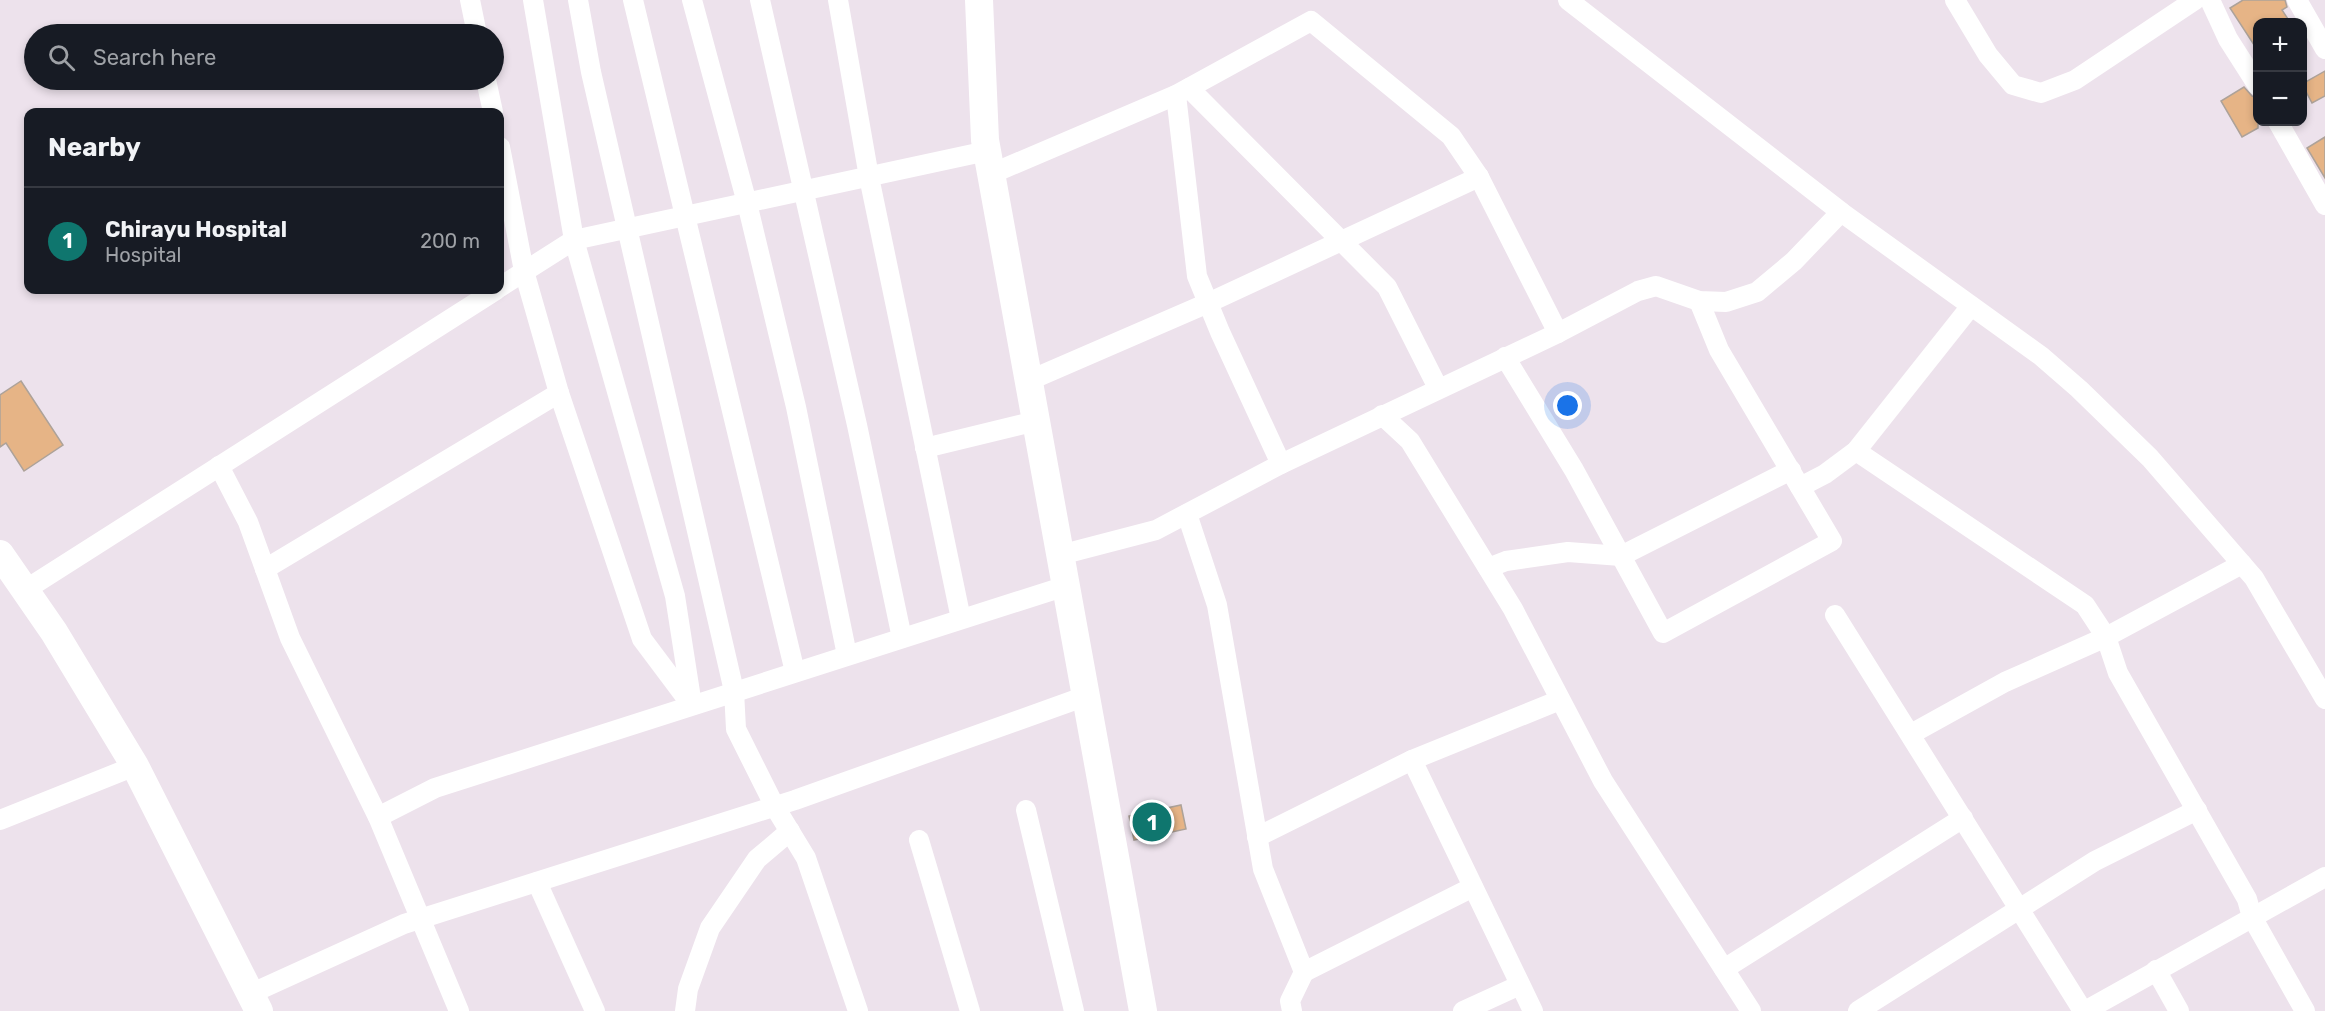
<!DOCTYPE html>
<meta charset="utf-8">
<style>
:root{--surface:#171b24;--page:#242831;--text:#f1f3f6;--muted:#9ea1a6;--line:#363941;--accent:#0f766e}
body{margin:0;font-family:Rubik,sans-serif;background:var(--page);color:var(--text)}
.controls{position:absolute;right:18px;top:18px;display:grid;overflow:hidden;border-radius:12px;box-shadow:0 3px 9px #0003}
.controls button{width:54px;height:54px;display:grid;place-items:center;padding:0;border:0;border-bottom:2px solid var(--line);background:var(--surface);color:var(--text);font:30px sans-serif}
.you{position:absolute;left:1568px;top:406px;width:21px;height:21px;margin:-15px;border:4px solid #fff;border-radius:50%;background:#1a73e8;box-shadow:0 0 0 9px #1a73e833}
.badge{display:grid;place-items:center;width:39px;height:39px;border-radius:50%;background:var(--accent);color:#fff;font-size:20px;font-weight:700}
.pin{position:absolute;translate:-50% -50%;border:3px solid #fff;box-shadow:0 2px 6px #0006}
.list{margin:0;padding:0;list-style:none}
h2{display:flex;justify-content:space-between;align-items:center;height:78px;margin:0;padding:0 24px;font-size:26px}
h2 small{font-size:20px;font-weight:400;color:var(--muted)}
.list li{display:grid;grid-template-columns:39px 1fr auto;gap:18px;align-items:center;box-sizing:border-box;height:108px;padding:0 24px;border-top:2px solid var(--line)}
.list b{display:block;font-size:22px;white-space:nowrap}
.list p{margin:0;font-size:20px;white-space:nowrap;color:var(--muted)}
.list em{font-size:20px;font-style:normal;color:var(--muted)}
.icon{flex:none;width:33px;height:33px;fill:none;stroke:currentColor;stroke-width:2;stroke-linecap:round;stroke-linejoin:round}
.map{position:relative;flex:none;width:2325px;height:1011px;overflow:hidden}
.search{position:absolute;background:var(--surface);box-shadow:0 3px 9px #0003;left:24px;top:24px;width:480px;height:66px;display:flex;align-items:center;gap:15px;box-sizing:border-box;padding:0 21px;border-radius:33px;color:var(--muted);font-size:22px}
.panel{position:absolute;background:var(--surface);box-shadow:0 3px 9px #0003;left:24px;top:108px;width:480px;height:186px;border-radius:12px}
.map>svg:first-child{display:block}
.building{fill:#e6b486;stroke:#ada299;stroke-width:1.5}
.lines{fill:none;stroke-linecap:round;stroke-linejoin:round}
.street{stroke:#fff;stroke-width:20}
.secondary{stroke:#fff;stroke-width:28}
</style>
<div class="map">
<svg width="2325" height="1011" viewBox="0 0 2325 1011">
<rect width="100%" height="100%" fill="#ede2ec"/>
<g class="building">
<polygon points="2243,0 2285,0 2287,7 2282,10 2290,22 2258,22 2258,51 2230,8"/>
<polygon points="2325,71 2325,96 2312,103 2302,84"/>
<polygon points="2244,87 2252,96 2258,98 2258,128 2242,137 2221,101"/>
<polygon points="2325,137 2325,178 2307,148"/>
<polygon points="21,381 63,445 24,471 6,443 0,447 0,395"/>
<polygon points="1181,805 1186,829 1134,840 1129,816"/>
</g>
<g class="lines">
<g class="street">
<polyline points="470,0 477,34"/>
<polyline points="533,0 574,240 675,596 692,705"/>
<polyline points="578,0 591,72 734,691 736,729 775,807 806,858 858,1011"/>
<polyline points="633,0 795,672"/>
<polyline points="692,0 747,203 796,407 847,655"/>
<polyline points="760,0 857,425 902,638"/>
<polyline points="838,0 869,177 961,619"/>
<polyline points="1568,0 1841,212 2041,356 2079,389 2150,458 2254,578 2325,699"/>
<polyline points="1955,0 1988,55 2013,85 2041,93 2075,80 2195,0"/>
<polyline points="2210,0 2228,39 2258,86"/>
<polyline points="2297,0 2325,49"/>
<polyline points="486,80 493,112"/>
<polyline points="1189,88 1387,287 1438,388"/>
<polyline points="1176,95 1197,276 1220,332 1281,464"/>
<polyline points="2278,122 2325,205"/>
<polyline points="500,147 524,271 559,393 642,639 690,703"/>
<polyline points="991,174 1176,95 1311,21 1451,136 1479,177 1558,333"/>
<polyline points="500,287 574,240 987,151"/>
<polyline points="1505,357 1574,470 1663,633 1832,541 1719,350 1699,301"/>
<polyline points="1028,381 1208,303 1479,177"/>
<polyline points="1382,415 1410,441 1513,609 1603,781 1751,1011"/>
<polyline points="925,448 1036,421"/>
<polyline points="1856,451 2085,605 2106,637 2118,673 2247,899 2252,917 2305,1011"/>
<polyline points="219,466 248,522 290,638 378,817 459,1011"/>
<polyline points="1800,487 1825,474 1856,451 1971,306"/>
<polyline points="1187,514 1217,605 1263,869 1304,972 1290,1001 1292,1011"/>
<polyline points="1060,555 1156,530 1281,464 1558,333 1638,291 1656,286 1699,301 1726,302 1757,292 1794,261 1841,212"/>
<polyline points="1488,568 1506,561 1568,552 1621,556 1791,470"/>
<polyline points="265,569 559,393"/>
<polyline points="25,590 496,290"/>
<polyline points="1835,615 2083,1011"/>
<polyline points="1911,734 2005,682 2106,637 2242,564"/>
<polyline points="1412,760 1533,1011"/>
<polyline points="1026,810 1074,1011"/>
<polyline points="378,817 435,788 1066,586"/>
<polyline points="0,820 135,766"/>
<polyline points="1257,837 1412,760 1560,700"/>
<polyline points="919,840 970,1011"/>
<polyline points="537,882 595,1011"/>
<polyline points="1724,969 1963,818"/>
<polyline points="2156,970 2179,1011"/>
<polyline points="1304,972 1473,887"/>
<polyline points="250,994 404,924 795,800 1086,696"/>
<polyline points="685,1011 688,989 710,928 757,859 790,831"/>
<polyline points="1463,1011 1520,985"/>
<polyline points="1858,1011 2095,861 2197,810"/>
<polyline points="2085,1011 2325,877"/>
</g>
<g class="secondary">
<polyline points="979,0 985,140 1143,1011"/>
<polyline points="0,554 54,632 135,766 259,1011"/>
</g>
</g>
</svg>
<div class="controls">
<button>+</button>
<button>−</button>
</div>
<div class="you"></div>
<div class="pin badge" style="left:1152px;top:822px">1</div>
<div class="search"><svg class="icon" aria-label="search" viewBox="0 0 24 24"><circle cx="10" cy="10" r="6"/><path d="M15 15l6 6"/></svg>Search here</div>
<section class="panel">
<h2>Nearby<small></small></h2>
<ul class="list">
<li><span class="badge">1</span><div><b>Chirayu Hospital</b><p>Hospital</p></div><em>200 m</em></li>
</ul>
</section>
</div>
